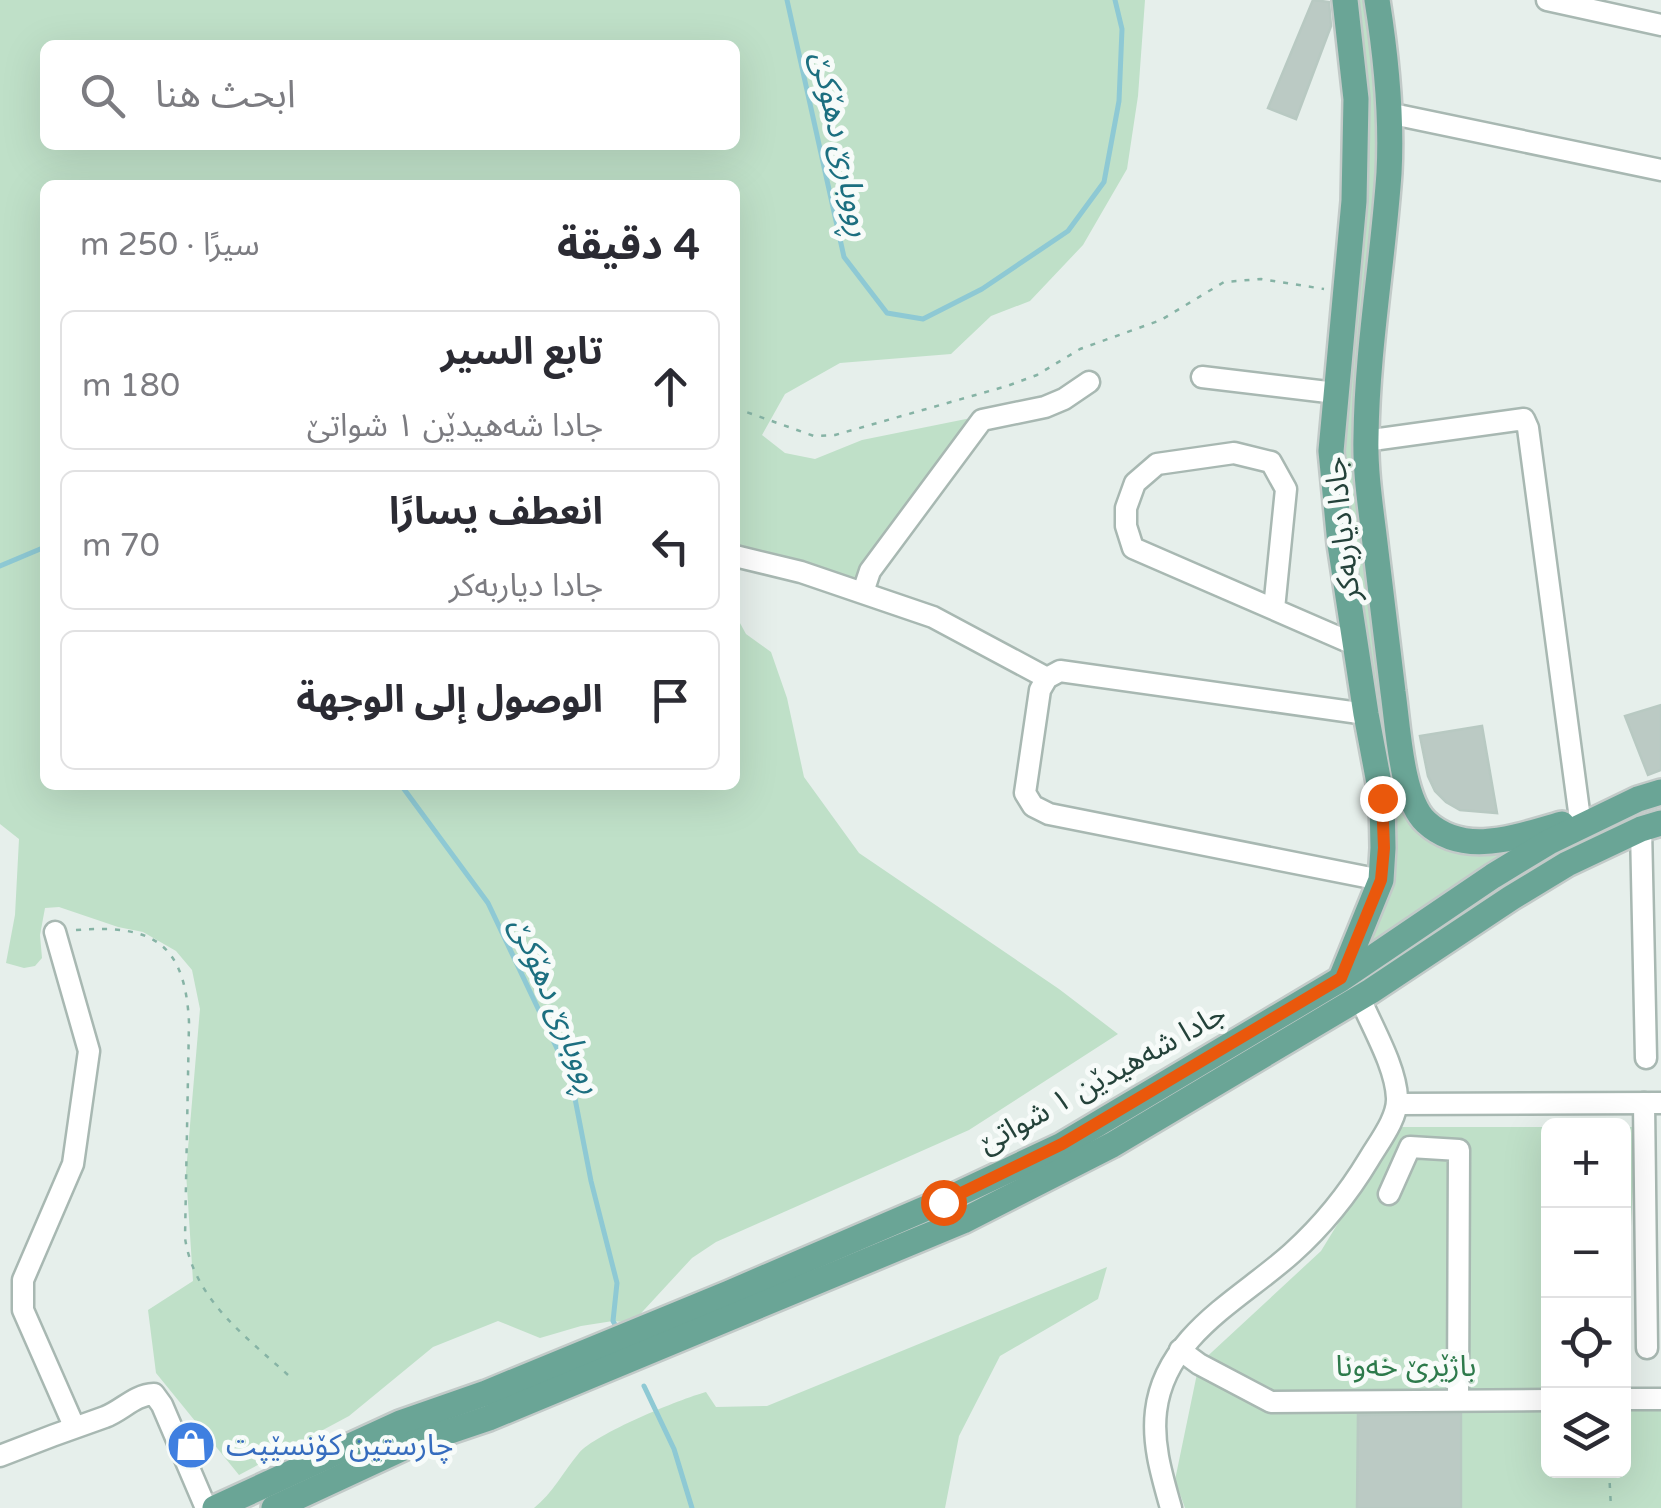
<!DOCTYPE html>
<html lang="ar">
<meta charset="utf-8">
<style>
:root{--surface:#fff;--page:#f7f7f7;--text:#2b2b33;--muted:#7c7c81;--line:#e1e1e2}
body{margin:0;font-family:"Varela Round","Noto Sans Arabic",sans-serif;background:var(--page);color:var(--text);direction:rtl}
.controls{position:absolute;right:30px;bottom:30px;display:grid;overflow:hidden;border-radius:15px;box-shadow:0 10px 40px #0002}
.controls button{width:90px;height:90px;display:grid;place-items:center;padding:0;border:0;border-bottom:2px solid var(--line);background:var(--surface);color:var(--text);font:50px sans-serif}
.stop{position:absolute;width:30px;height:30px;margin:-22px;border:8px solid #ea580c;border-radius:50%;background:#fff}
.stop.end{background:#ea580c;border-color:#fff;box-shadow:0 2px 10px #0008}
.list{margin:0;padding:0;list-style:none}
h2{display:flex;justify-content:space-between;align-items:center;height:130px;margin:0;padding:0 40px;font-size:42px}
h2 small{font-size:32px;font-weight:400;color:var(--muted)}
.list li{display:grid;grid-template-columns:65px 1fr auto;gap:30px;align-items:center;box-sizing:border-box;height:140px;margin:0 20px 20px;padding:0 20px;border:2px solid var(--line);border-radius:15px}
.list b{display:block;font-size:38px;white-space:nowrap}
.list p{margin:0;font-size:32px;white-space:nowrap;color:var(--muted)}
.list em{font-size:32px;font-style:normal;color:var(--muted)}
.icon{flex:none;width:55px;height:55px;fill:none;stroke:currentColor;stroke-width:2;stroke-linecap:round;stroke-linejoin:round}
.map{position:relative;flex:none;width:1661px;height:1508px;overflow:hidden;direction:ltr}
.search{position:absolute;background:var(--surface);box-shadow:0 10px 40px #0002;left:40px;top:40px;width:700px;height:110px;display:flex;align-items:center;gap:25px;box-sizing:border-box;padding:0 35px;border-radius:15px;color:var(--muted);font-size:38px}
.panel{position:absolute;background:var(--surface);box-shadow:0 10px 40px #0002;left:40px;top:180px;width:700px;height:610px;border-radius:15px;direction:rtl}
.map>svg:first-child{display:block}
.green{fill:#bfe0c8;fill-rule:evenodd}
.lines{fill:none;stroke-linecap:round;stroke-linejoin:round}
.stream{stroke:#8ec9d4;stroke-width:5}
.building{fill:#bbcac4;stroke:#b8c9c2;stroke-width:2.5}
.minor-casing{stroke:#a8b8b2;stroke-width:25}
.major-casing{stroke:#c2cac8;stroke-width:30}
.path{stroke:#86b3a5;stroke-width:2.5;stroke-dasharray:5 8;stroke-linecap:butt}
.minor{stroke:#fff;stroke-width:20}
.major{stroke:#6aa596;stroke-width:25}
.route{stroke:#ea580c;stroke-width:12}
.labels{text-anchor:middle;stroke-width:10;stroke-linejoin:round;paint-order:stroke}
.street-label{font-size:30px;fill:#24423a;stroke:#f7fbf9}
.park-label{font-size:30px;fill:#2d7a4b;stroke:#f7fbf9}
.shop-label{font-size:30px;fill:#366cbe;stroke:#f7fbf9;text-anchor:start}
.water-label{font-size:32px;font-style:italic;fill:#1c6f80;stroke:#f7fbf9}
</style>
<div class="map">
<svg width="1661" height="1508" viewBox="0 0 1661 1508">
<rect width="100%" height="100%" fill="#e6efeb"/>
<g class="green">
<path d="M0,0H1145L1138,96L1127,169L1083,245L1030,301L991,316L951,354L840,363L785,394L762,435L785,453L815,459L862,440L971,418L855,582L735,553V185H45V785H735V614L746,634L771,652L787,698L804,777L859,853L1059,989L1118,1034L969,1130L716,1242L692,1258L632,1323L613,1321L581,1326L540,1338L498,1321L433,1347L349,1416L239,1475L156,1373L148,1310L193,1281L186,1172L200,1009L192,970L176,951L143,932L118,927L59,907L45,908L40,935L42,958L35,966L24,968L6,963L15,915L19,839L0,824ZM45,45H735V145H45Z"/>
<polygon points="1345,0 1377,0 1384,42 1369,360 1408,790 1447,838 1580,819 1341,979 1381,880 1331,451 1354,201"/>
<polygon points="1397,1127 1548,1127 1548,1470 1624,1470 1624,1369 1627,1390 1661,1397 1661,1508 1185,1508 1175,1480 1199,1364 1321,1251"/>
<polygon points="1624,1127 1636,1127 1624,1365"/>
<path d="M1107,1267L1098,1299L1000,1356L959,1436L945,1508H534C553,1493 563,1472 579,1453C595,1434 680,1399 706,1392L716,1407L767,1406Z"/>
</g>
<g class="lines">
<g class="stream">
<polyline points="787,0 844,257 887,313 923,319 982,289 1068,231 1104,182 1119,101 1122,29 1115,0"/>
<polyline points="0,566 45,547"/>
<polyline points="401,785 488,903 571,1078 591,1181 617,1283 613,1321 617,1328"/>
<polyline points="644,1386 674,1449 692,1508"/>
</g>
</g>
<g class="building">
<polygon points="1313,0 1329,2 1331,26 1296,119 1268,108"/>
<polygon points="1661,705 1661,770 1648,775 1625,716"/>
<polygon points="1482,726 1497,813 1460,810 1446,802 1435,791 1428,776 1420,736"/>
<polygon points="1461,1414 1461,1508 1357,1508 1358,1415"/>
</g>
<g class="lines">
<g class="minor-casing">
<g id="minor">
<polyline points="1547,0 1661,25"/>
<polyline points="1388,113 1661,170"/>
<polyline points="1202,377 1336,393"/>
<polyline points="1365,441 1524,419 1528,428 1580,819"/>
<polyline points="735,556 801,572 933,617 1047,678"/>
<polyline points="863,592 870,571 982,420 1045,407 1064,399 1089,382"/>
<polyline points="1274,609 1286,489 1271,462 1234,453 1157,464 1135,483 1126,508 1126,526 1133,548 1356,645"/>
<polyline points="1366,714 1060,671 1047,678 1040,690 1025,793 1033,806 1049,814 1381,880"/>
<polyline points="1641,829 1646,1058"/>
<polyline points="55,932 89,1051 73,1164 23,1280 23,1310 74,1426"/>
<polyline points="1644,1103 1647,1348"/>
<polyline points="1398,1104 1661,1103"/>
<polyline points="1389,1194 1410,1147 1459,1150 1458,1400"/>
<polyline points="1180,1350 1199,1364 1271,1402 1548,1400"/>
<polyline points="1624,1399 1661,1399"/>
<path d="M0,1456C35,1442 70,1429 105,1417C123,1410 134,1395 154,1394L162,1405L206,1508"/>
<path d="M1171,1508C1162,1476 1152,1444 1156,1411C1165,1335 1241,1299 1292,1253C1322,1226 1348,1194 1369,1159C1379,1142 1398,1118 1397,1098C1396,1067 1372,1027 1360,998"/>
</g>
</g>
<g class="major-casing">
<g id="major">
<path d="M1377,0C1386,56 1392,116 1389,173C1383,261 1367,348 1366,437C1365,469 1370,503 1374,535C1380,587 1387,640 1393,692C1398,726 1401,799 1426,822C1465,858 1518,836 1562,824"/>
<polyline points="1342,976 1381,880 1383,848 1382,799 1366,714 1340,544 1331,451 1354,201 1356,99 1345,0"/>
<polyline points="215,1508 400,1423 486,1393 729,1293 943,1201 1062,1145 1341,979 1493,876 1549,842 1638,799 1661,792"/>
<polyline points="274,1508 412,1444 489,1418 963,1221 1112,1145 1371,991 1511,898 1567,864 1641,829 1661,823"/>
</g>
</g>
<g class="path">
<polyline points="735,408 814,436 835,435 1007,386 1037,375 1080,349 1161,320 1224,282 1261,279 1324,289"/>
<path d="M76,930C153,924 185,943 189,1022L185,1238C194,1299 245,1336 288,1375"/>
<polyline points="1609,1470 1611,1508"/>
</g>
<use href="#minor" class="minor"/>
<use href="#major" class="major"/>
</g>
<g class="lines">
<polyline class="route" points="943,1202 1062,1144 1341,978 1381,880 1384,848 1382,798"/>
</g>
<defs>
<g id="shop-disc" transform="scale(2.5)"><circle r="9.5" fill="#3f7fe0" stroke="#f7fbf9"/><path d="M-5-2.5h2.3a2.7 3.5 0 0 1 5.4 0H5L5.5 6h-11ZM-1.5-2.5h3a1.5 2.3 0 0 0-3 0Z" fill="#fff"/></g>
</defs>
<g fill-rule="evenodd">
<use href="#shop-disc" x="191" y="1445"/>
</g>
<g class="labels">
<g class="street-label">
<text transform="translate(1342 529) rotate(-96)" y="10">جادا دیاربه‌كر</text>
<text transform="translate(1102 1078) rotate(-29)" y="10">جادا شەهیدێن ١ شواتێ</text>
</g>
<g class="park-label">
<text x="1406" y="1376">باژێرێ خه‌ونا</text>
</g>
<g class="shop-label">
<text x="226" y="1455">چارستین کۆنسێپت</text>
</g>
<g class="water-label">
<text transform="translate(842 144) rotate(78)" y="11">ڕووبارێ دهۆكێ</text>
<text transform="translate(557 1005) rotate(67)" y="11">ڕووبارێ دهۆكێ</text>
</g>
</g>
</svg>
<div class="controls">
<button>+</button>
<button>−</button>
<button><svg class="icon" aria-label="locate" viewBox="0 0 24 24"><circle cx="12" cy="12" r="6"/><path d="M12 2v4M12 18v4M2 12h4M18 12h4"/></svg></button>
<button><svg class="icon" aria-label="layers" viewBox="0 0 24 24"><path d="M12 4l9 5-9 5-9-5zM3 14l9 5 9-5"/></svg></button>
</div>
<div class="stop" style="left:943px;top:1202px"></div>
<div class="stop end" style="left:1382px;top:798px"></div>
<div class="search"><svg class="icon" aria-label="search" viewBox="0 0 24 24"><circle cx="10" cy="10" r="6"/><path d="M15 15l6 6"/></svg>ابحث هنا</div>
<section class="panel">
<h2>4 دقيقة<small>سيرًا · 250 m</small></h2>
<ul class="list">
<li><svg class="icon" aria-label="ahead" viewBox="0 0 24 24"><path d="M12 20V5M6 11l6-6 6 6"/></svg><div><b>تابع السير</b><p>جادا شەهیدێن ١ شواتێ</p></div><em>180 m</em></li>
<li><svg class="icon" aria-label="left" viewBox="0 0 24 24"><path d="M17 20v-9H6M10 6l-5 5 5 5"/></svg><div><b>انعطف يسارًا</b><p>جادا دیاربه‌كر</p></div><em>70 m</em></li>
<li><svg class="icon" aria-label="arrive" viewBox="0 0 24 24"><path d="M6 21V4h12l-3 4 3 4H6"/></svg><div><b>الوصول إلى الوجهة</b></div></li>
</ul>
</section>
</div>
